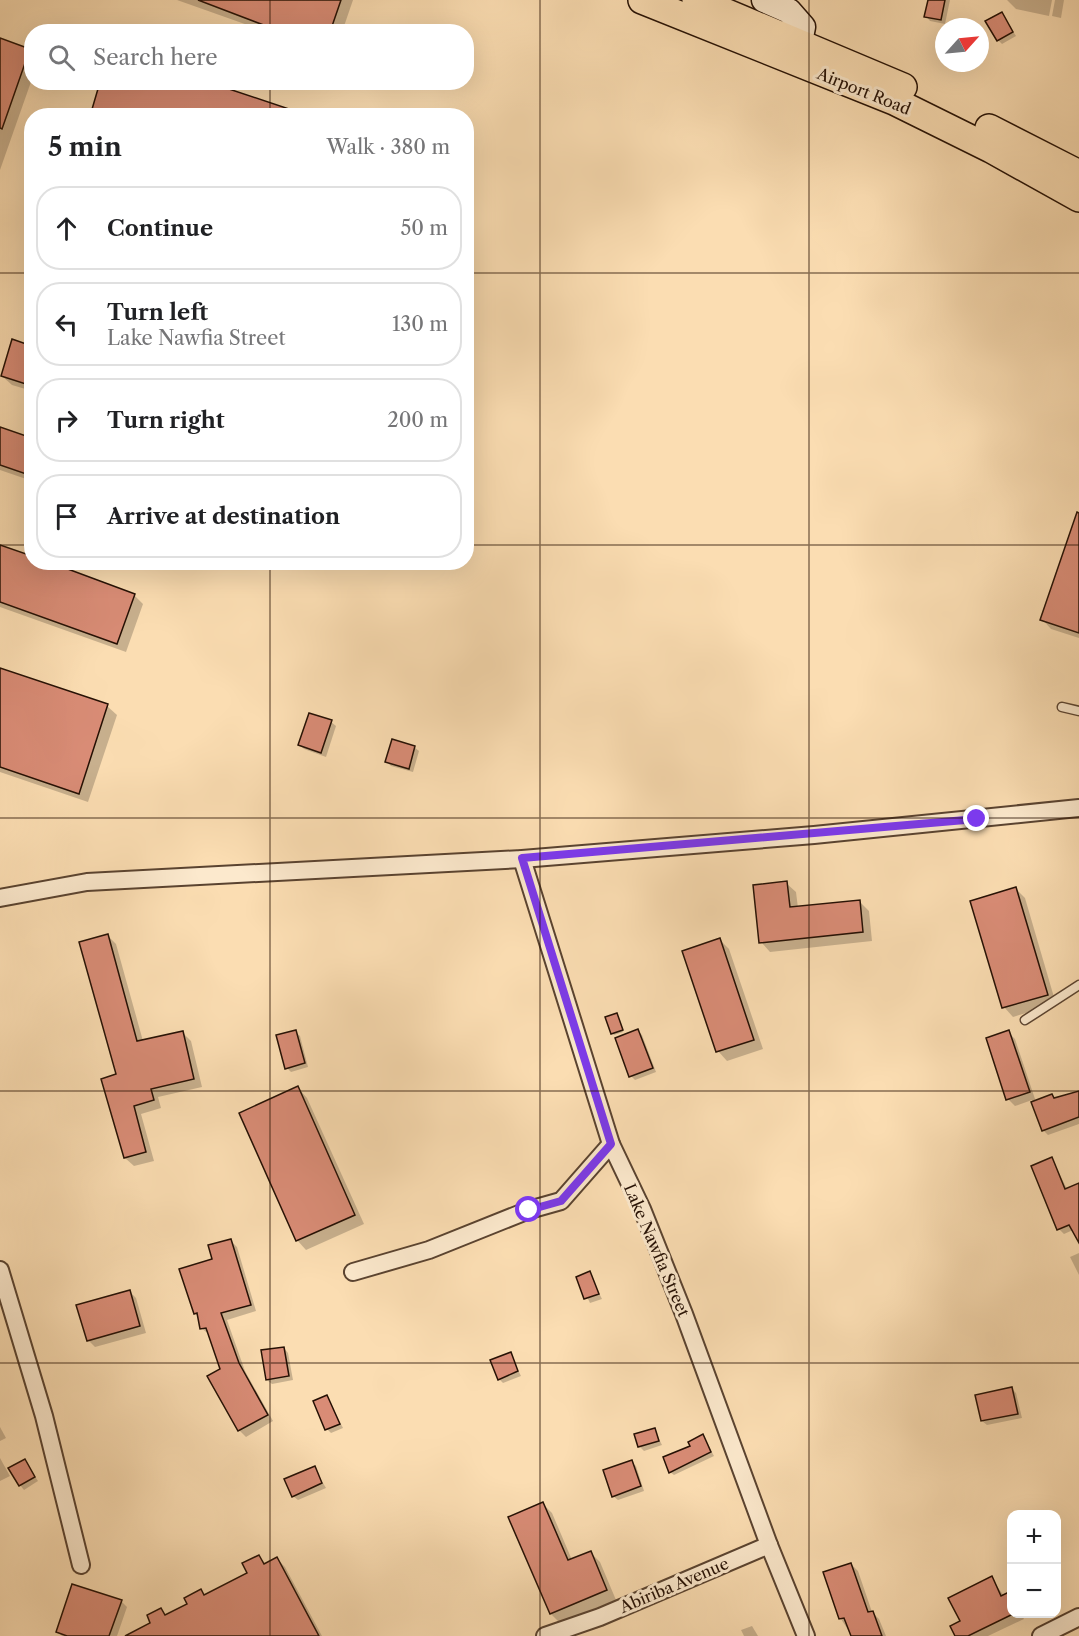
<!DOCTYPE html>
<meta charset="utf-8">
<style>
:root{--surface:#fff;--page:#f6f6f6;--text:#202124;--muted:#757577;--line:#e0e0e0}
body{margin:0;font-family:"Libre Caslon Text",serif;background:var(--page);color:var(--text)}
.controls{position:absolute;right:18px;bottom:18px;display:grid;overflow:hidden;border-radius:12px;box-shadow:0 6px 24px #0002}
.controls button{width:54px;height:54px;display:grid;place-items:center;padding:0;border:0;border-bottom:2px solid var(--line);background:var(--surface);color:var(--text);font:30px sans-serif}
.compass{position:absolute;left:935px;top:18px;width:54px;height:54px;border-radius:50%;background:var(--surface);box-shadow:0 6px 24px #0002;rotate:63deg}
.stop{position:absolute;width:18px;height:18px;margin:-14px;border:4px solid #7c3aed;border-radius:50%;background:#fff}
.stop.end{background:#7c3aed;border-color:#fff;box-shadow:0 2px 6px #0008}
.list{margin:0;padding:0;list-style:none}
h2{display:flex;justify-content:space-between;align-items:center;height:78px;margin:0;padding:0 24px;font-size:26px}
h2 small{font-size:20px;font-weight:400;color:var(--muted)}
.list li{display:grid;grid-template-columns:39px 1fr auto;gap:18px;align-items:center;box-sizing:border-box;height:84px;margin:0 12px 12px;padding:0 12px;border:2px solid var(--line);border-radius:24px}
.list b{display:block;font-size:22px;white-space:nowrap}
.list p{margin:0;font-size:20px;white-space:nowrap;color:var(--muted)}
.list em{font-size:20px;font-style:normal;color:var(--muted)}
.icon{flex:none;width:33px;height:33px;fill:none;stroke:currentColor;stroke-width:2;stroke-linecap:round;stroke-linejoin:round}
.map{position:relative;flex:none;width:1079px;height:1636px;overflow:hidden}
.search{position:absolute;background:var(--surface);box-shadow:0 6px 24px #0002;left:24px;top:24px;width:450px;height:66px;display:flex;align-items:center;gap:15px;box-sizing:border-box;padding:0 21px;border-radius:24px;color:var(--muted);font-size:22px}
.panel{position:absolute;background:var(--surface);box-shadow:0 6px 24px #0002;left:24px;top:108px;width:450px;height:462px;border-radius:24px}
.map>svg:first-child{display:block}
.shadow{fill:#0003}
.building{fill:#d98c76;stroke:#251004;stroke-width:1.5}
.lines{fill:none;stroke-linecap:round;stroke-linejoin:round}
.service-casing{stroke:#5a4330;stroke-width:11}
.minor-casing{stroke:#5a4330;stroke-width:20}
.secondary-casing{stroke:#251004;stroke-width:27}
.primary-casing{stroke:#251004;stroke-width:30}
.service{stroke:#fce9cd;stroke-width:8}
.minor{stroke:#fce9cd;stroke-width:16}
.secondary{stroke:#fce9cd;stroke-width:24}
.primary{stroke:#fbddb2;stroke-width:27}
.route{stroke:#7c3aed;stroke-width:8}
.grid{fill:none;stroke:#251004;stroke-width:1.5;stroke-opacity:0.55}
.labels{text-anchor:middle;stroke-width:6;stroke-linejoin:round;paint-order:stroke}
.street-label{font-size:16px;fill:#251004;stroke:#fce9cd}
</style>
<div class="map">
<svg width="1079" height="1636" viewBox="0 0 1079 1636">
<rect width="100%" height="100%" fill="#fbddb2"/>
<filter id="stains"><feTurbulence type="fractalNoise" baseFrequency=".00333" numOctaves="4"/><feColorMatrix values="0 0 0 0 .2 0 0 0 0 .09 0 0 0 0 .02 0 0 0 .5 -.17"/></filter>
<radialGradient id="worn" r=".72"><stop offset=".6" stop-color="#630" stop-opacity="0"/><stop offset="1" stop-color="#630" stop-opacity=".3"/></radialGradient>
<g class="shadow">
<polygon points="177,0 353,0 342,32 267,32"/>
<polygon points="929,0 950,0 945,24 930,21 926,16"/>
<polygon points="1007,0 1052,0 1049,16 1016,9"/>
<polygon points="1055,0 1064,0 1061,18 1052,16"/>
<polygon points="1002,14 1016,36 1002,44 998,40"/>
<polygon points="0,40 32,53 32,79 0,170"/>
<polygon points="32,347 32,391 12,385 2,376"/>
<polygon points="0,428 32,440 32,481 0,470"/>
<polygon points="1079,511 1079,638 1051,629 1042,619"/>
<polygon points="0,547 32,562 134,595 143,604 126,652 0,607"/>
<polygon points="0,669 107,706 117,715 88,802 0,772"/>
<polygon points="331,722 336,726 326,757 304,749 300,745"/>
<polygon points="414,747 419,751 413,772 391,766 387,762"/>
<polygon points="786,883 796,892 798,908 859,901 869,911 872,941 770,952 761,942"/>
<polygon points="1016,889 1025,898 1056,1004 1013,1017 1004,1007"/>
<polygon points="108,936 116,944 143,1041 182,1032 191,1041 202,1087 158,1097 161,1108 141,1114 154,1161 134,1166 125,1158"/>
<polygon points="720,940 729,949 763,1049 727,1061 718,1051"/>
<polygon points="618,1016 623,1032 614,1035 612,1033"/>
<polygon points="638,1031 642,1035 656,1072 635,1080 631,1076"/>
<polygon points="295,1032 300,1036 308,1067 291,1072 287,1068"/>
<polygon points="1008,1032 1015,1039 1036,1102 1052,1096 1055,1099 1079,1092 1079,1124 1048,1135 1043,1130 1032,1100 1015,1106 1008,1099"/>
<polygon points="298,1088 307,1098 364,1224 306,1250 297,1240"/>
<polygon points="1052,1159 1067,1189 1079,1184 1079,1240 1073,1230 1064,1234 1059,1229"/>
<polygon points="230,1240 237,1247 256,1311 227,1320 245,1371 273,1421 246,1437 239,1430 209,1377 222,1369 210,1335 201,1328 199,1317 195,1313 214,1260"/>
<polygon points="1079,1253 1079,1275 1070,1257"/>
<polygon points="589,1273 602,1299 590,1303 578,1278"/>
<polygon points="129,1291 136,1298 146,1333 95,1347 88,1340"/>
<polygon points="284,1348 288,1353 293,1380 272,1384 267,1380"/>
<polygon points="510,1354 521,1376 503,1383 499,1379"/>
<polygon points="1012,1389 1016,1393 1022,1418 987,1425 982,1421"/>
<polygon points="327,1397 343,1428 331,1433 327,1429"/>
<polygon points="0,1427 6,1438 0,1441"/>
<polygon points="654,1429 662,1445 644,1451 639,1446"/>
<polygon points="703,1436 714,1456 674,1475 670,1472"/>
<polygon points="0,1458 10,1476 0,1481"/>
<polygon points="25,1461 38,1481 24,1490 20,1485"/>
<polygon points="631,1462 636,1466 644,1491 618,1500 613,1496"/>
<polygon points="314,1468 326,1488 298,1500 293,1496"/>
<polygon points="543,1504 552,1513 572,1560 590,1552 600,1562 616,1600 560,1623 551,1614 510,1518"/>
<polygon points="258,1556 266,1564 277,1559 285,1567 322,1636 138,1636 152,1623 161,1610 167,1616 249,1573"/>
<polygon points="851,1564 858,1571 872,1612 879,1619 886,1636 852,1636 841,1619"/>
<polygon points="991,1578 1004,1596 1012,1592 1012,1614 1021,1614 1024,1619 988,1636 957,1636 962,1622"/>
<polygon points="121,1601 127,1607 117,1636 62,1636 58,1632"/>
<polygon points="752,1626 758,1636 744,1636 741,1630"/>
</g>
<g class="building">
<polygon points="198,0 341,0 330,32 282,32"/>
<polygon points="928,0 945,0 941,20 924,17"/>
<polygon points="1002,12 1013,32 997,41 985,21"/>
<polygon points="0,38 30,49 2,129 0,128"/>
<polygon points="100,82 208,82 301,113 301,116 90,116"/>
<polygon points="12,339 32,346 32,386 1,376"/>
<polygon points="0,427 32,438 32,476 0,465"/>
<polygon points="1077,512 1079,513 1079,633 1040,620"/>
<polygon points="0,545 32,556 32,562 49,562 135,594 117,644 0,602"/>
<polygon points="0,668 108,704 79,794 0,767"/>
<polygon points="309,713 332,720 321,753 298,745"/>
<polygon points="392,739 415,746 409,769 385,762"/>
<polygon points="787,881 790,907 860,900 863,932 759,943 753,885"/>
<polygon points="1016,887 1048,995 1002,1008 970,901"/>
<polygon points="108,934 137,1041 183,1031 194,1079 151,1089 154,1100 134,1106 146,1152 124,1158 101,1079 116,1074 79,942"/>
<polygon points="720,938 754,1040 716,1052 682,951"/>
<polygon points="617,1013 623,1030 611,1034 605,1017"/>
<polygon points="638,1029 653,1068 629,1077 615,1038"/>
<polygon points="296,1030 305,1063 285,1069 276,1035"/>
<polygon points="1009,1030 1030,1092 1006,1100 986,1038"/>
<polygon points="298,1086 355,1215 296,1241 239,1113"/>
<polygon points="1079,1091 1079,1117 1042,1131 1031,1102 1052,1094 1054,1098"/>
<polygon points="1052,1157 1065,1189 1079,1183 1079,1243 1069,1225 1057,1230 1031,1166"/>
<polygon points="231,1239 251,1305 221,1313 239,1363 268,1415 238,1431 207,1376 220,1369 206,1328 200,1329 197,1313 194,1314 179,1269 212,1259 208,1245"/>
<polygon points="590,1271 599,1294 584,1299 576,1277"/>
<polygon points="130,1290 140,1326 87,1341 76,1305"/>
<polygon points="284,1347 289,1376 266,1380 261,1350"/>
<polygon points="511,1352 518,1371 498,1380 490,1360"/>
<polygon points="1012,1387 1018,1414 981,1421 975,1395"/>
<polygon points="327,1395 340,1424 325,1430 313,1401"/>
<polygon points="655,1428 659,1441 638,1447 634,1434"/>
<polygon points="703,1434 711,1452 669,1473 663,1457 690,1446 688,1442"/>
<polygon points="25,1459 35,1477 19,1486 8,1468"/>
<polygon points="632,1460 641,1486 612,1497 603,1470"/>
<polygon points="315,1466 322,1483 292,1497 284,1479"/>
<polygon points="543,1502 568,1560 591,1551 607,1590 550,1614 508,1517"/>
<polygon points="259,1555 264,1564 277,1557 319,1636 125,1636 150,1623 147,1615 161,1608 165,1615 187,1604 184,1598 201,1589 204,1595 247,1573 242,1563"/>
<polygon points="851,1563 868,1612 873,1611 882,1636 851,1636 844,1618 839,1619 823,1572"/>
<polygon points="992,1576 1001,1596 1011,1591 1011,1615 968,1636 955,1636 950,1626 960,1621 948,1598"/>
<polygon points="72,1584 122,1600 109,1636 67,1636 56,1632"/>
</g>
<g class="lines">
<g class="service-casing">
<g id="service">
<polyline points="1062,707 1079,711"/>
<polyline points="1025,1020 1079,985"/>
</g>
</g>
<g class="minor-casing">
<g id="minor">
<polyline points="522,859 611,1144 642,1209 684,1314 769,1545 806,1636"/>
<polyline points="0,898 87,882 522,859 814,835 1079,808"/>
<polyline points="0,1270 44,1416 81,1565"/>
<polyline points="353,1272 429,1250 529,1210 561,1201 611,1144"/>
<polyline points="545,1636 600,1617 769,1545"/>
<polyline points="1041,1636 1079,1617"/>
</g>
</g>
<g class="secondary-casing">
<polyline id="secondary" points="764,0 789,11 803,27 800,42 789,59"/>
</g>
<g class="primary-casing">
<g id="primary">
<polyline points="642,0 894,101 991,149 1079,198"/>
<polyline points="696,0 903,87"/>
<polyline points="989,128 1079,174"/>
</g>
</g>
<use href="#service" class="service"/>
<use href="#minor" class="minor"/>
<use href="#secondary" class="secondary"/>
<use href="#primary" class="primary"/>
</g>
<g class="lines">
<polyline class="route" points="529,1210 561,1201 611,1144 522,858 977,819"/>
</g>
<path class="grid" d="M270,0V32M540,0V1636M809,0V1636M270,82V116M0,273H32M466,273H1079M0,545H32M466,545H1079M270,562V1636M0,818H1079M0,1091H1079M0,1363H1079"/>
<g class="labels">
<g class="street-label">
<text transform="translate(864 91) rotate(22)" y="6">Airport Road</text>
<text transform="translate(657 1250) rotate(67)" y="6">Lake Nawfia Street</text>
<text transform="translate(674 1585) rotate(-23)" y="6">Abiriba Avenue</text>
</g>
</g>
<rect width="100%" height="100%" filter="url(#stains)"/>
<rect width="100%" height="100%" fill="url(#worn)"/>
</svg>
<div class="controls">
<button>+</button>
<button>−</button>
</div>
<svg class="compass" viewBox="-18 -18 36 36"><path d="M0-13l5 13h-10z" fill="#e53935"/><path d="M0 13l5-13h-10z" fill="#757577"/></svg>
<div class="stop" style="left:529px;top:1210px"></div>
<div class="stop end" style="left:977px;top:819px"></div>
<div class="search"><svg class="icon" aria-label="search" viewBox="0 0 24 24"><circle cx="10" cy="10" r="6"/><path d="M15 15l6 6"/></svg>Search here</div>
<section class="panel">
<h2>5 min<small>Walk · 380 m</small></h2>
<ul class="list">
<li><svg class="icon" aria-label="ahead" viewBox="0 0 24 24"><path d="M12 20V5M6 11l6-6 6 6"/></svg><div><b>Continue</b></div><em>50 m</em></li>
<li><svg class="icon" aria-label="left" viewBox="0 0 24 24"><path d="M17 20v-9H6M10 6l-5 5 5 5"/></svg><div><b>Turn left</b><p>Lake Nawfia Street</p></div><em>130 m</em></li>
<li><svg class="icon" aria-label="right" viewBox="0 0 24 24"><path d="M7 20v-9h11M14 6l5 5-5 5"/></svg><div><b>Turn right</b></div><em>200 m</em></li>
<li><svg class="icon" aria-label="arrive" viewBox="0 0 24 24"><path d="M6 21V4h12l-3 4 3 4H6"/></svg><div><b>Arrive at destination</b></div></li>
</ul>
</section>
</div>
